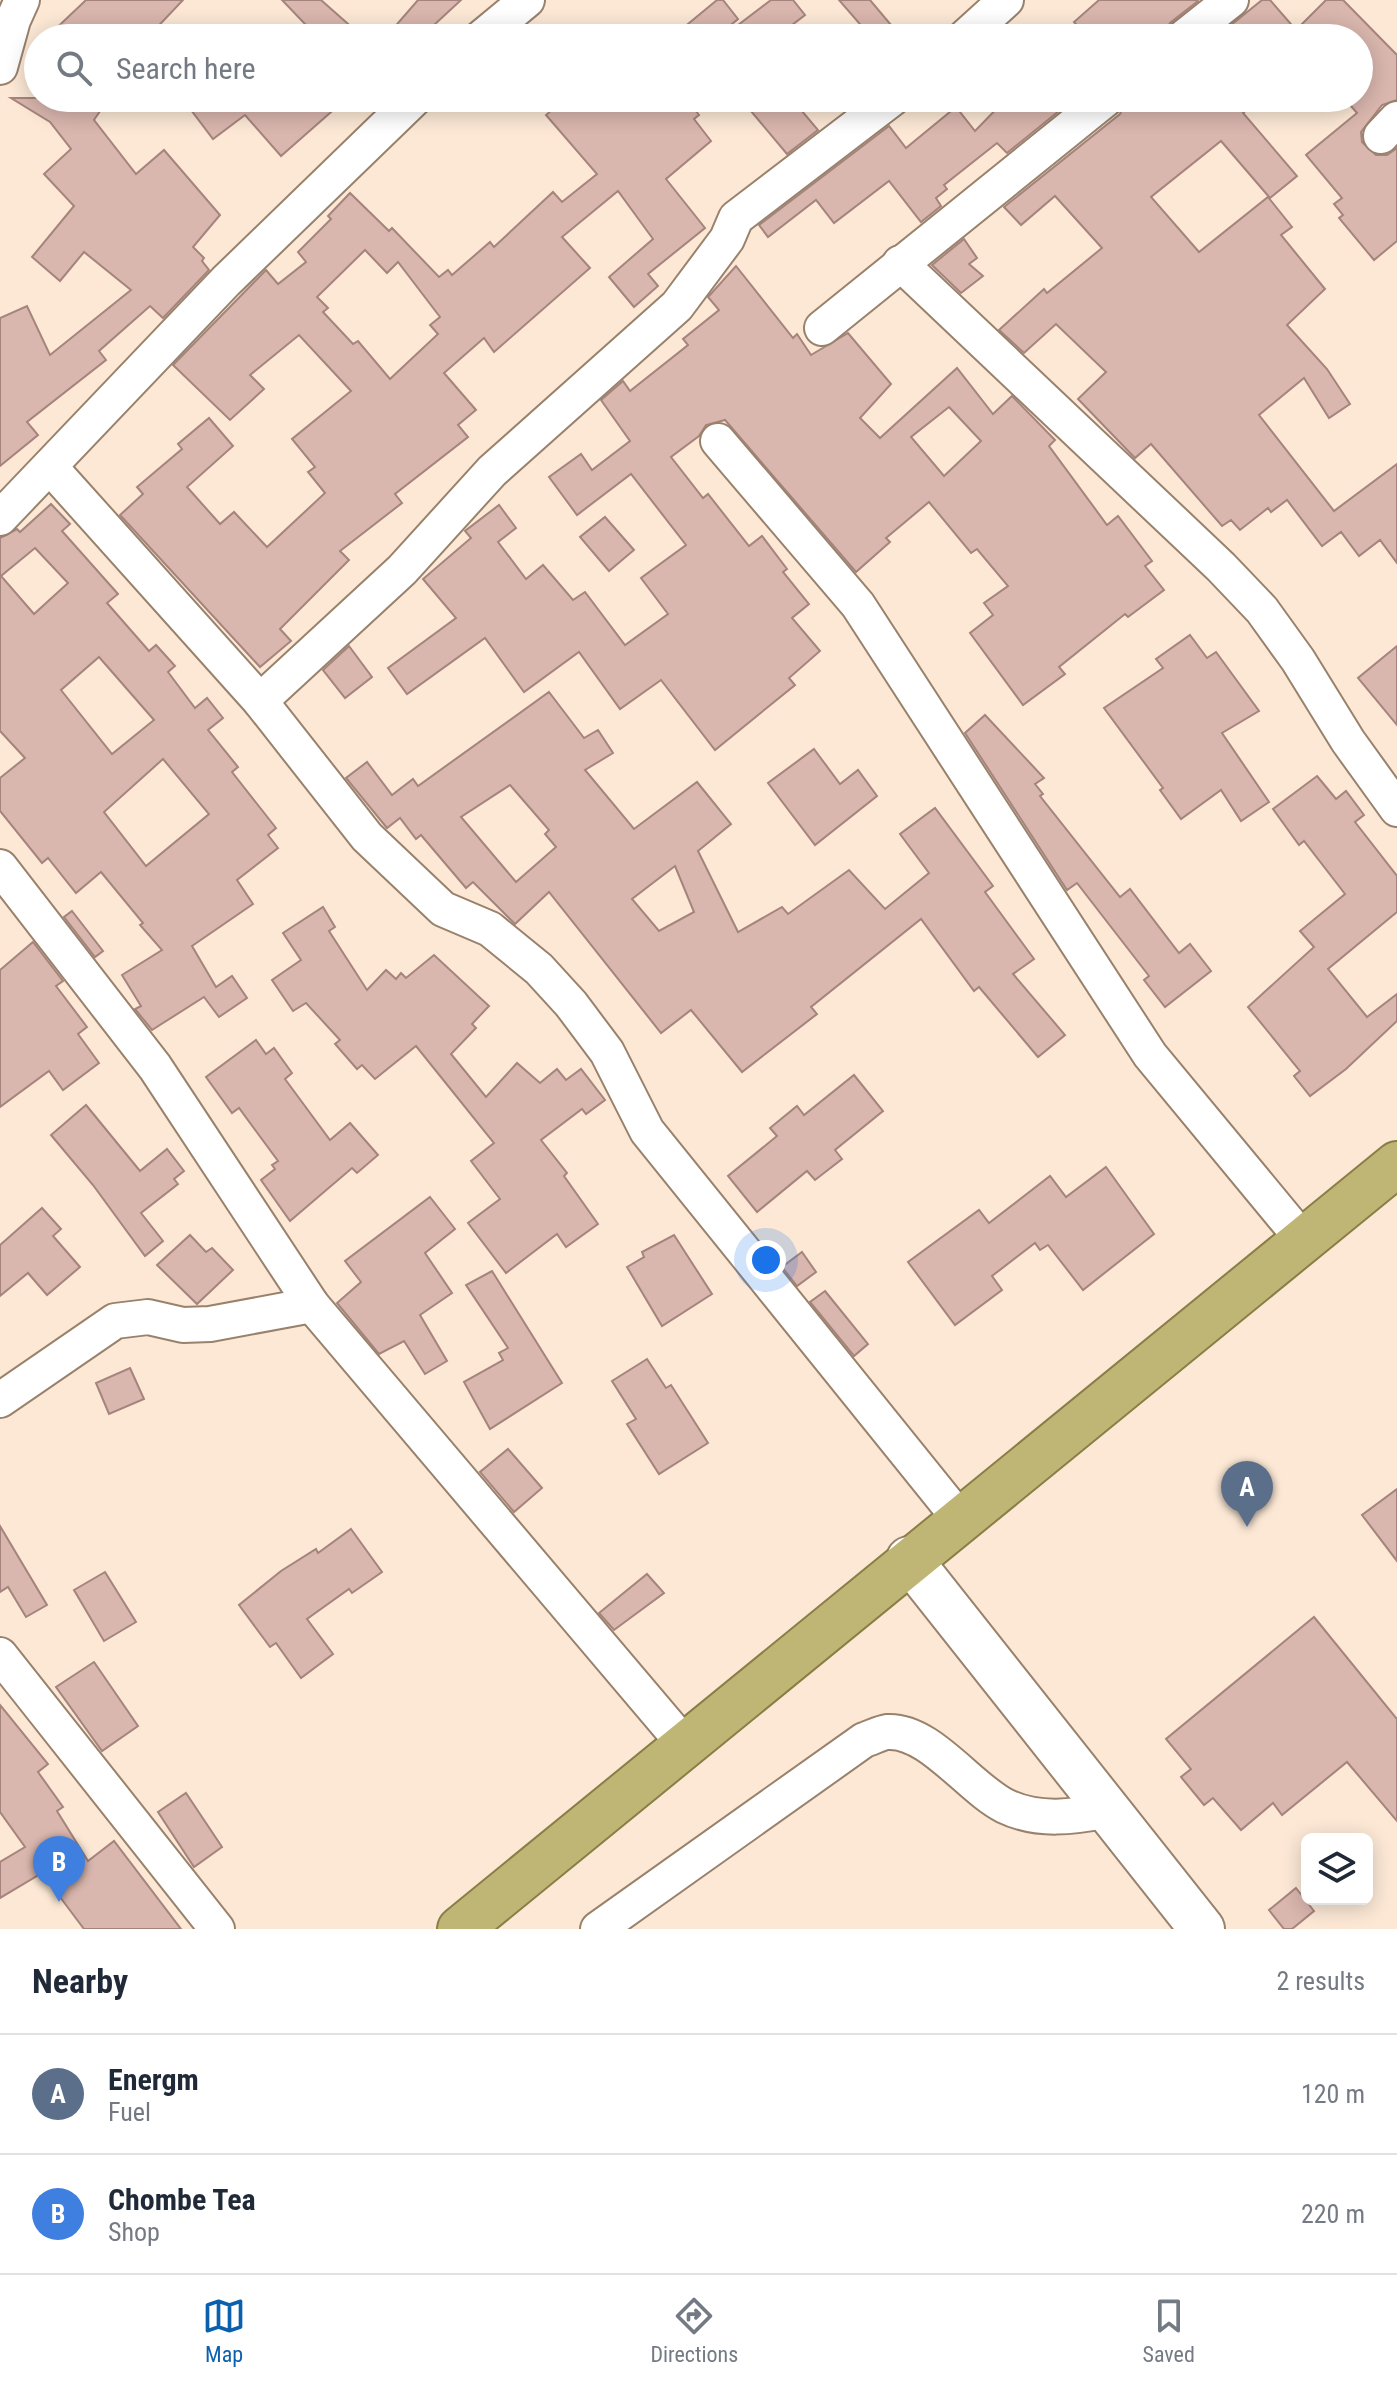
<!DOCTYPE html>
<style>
:root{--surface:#fff;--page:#f2f2f3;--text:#1f2937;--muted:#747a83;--line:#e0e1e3;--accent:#0b60ae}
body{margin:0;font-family:"Roboto Condensed",sans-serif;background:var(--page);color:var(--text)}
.controls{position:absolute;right:24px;bottom:24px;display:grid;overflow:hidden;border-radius:12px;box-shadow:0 4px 20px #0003}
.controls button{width:72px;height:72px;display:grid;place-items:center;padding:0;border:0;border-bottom:2px solid var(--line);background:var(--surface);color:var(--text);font:40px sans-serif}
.you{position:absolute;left:766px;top:1260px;width:28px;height:28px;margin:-20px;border:6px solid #fff;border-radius:50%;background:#1a73e8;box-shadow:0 0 0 12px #1a73e833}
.badge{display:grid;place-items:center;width:52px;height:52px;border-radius:50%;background:var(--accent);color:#fff;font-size:26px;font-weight:700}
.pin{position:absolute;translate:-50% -66px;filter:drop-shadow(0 2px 4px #0008)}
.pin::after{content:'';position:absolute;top:42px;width:28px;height:24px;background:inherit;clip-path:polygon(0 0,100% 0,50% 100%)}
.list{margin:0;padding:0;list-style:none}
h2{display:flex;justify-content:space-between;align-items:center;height:104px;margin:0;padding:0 32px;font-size:34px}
h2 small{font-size:26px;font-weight:400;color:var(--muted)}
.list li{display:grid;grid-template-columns:52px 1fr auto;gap:24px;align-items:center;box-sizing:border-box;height:120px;padding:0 32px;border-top:2px solid var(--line)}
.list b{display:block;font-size:30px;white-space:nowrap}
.list p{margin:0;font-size:26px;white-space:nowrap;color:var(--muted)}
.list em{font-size:26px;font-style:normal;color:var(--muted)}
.icon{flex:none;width:44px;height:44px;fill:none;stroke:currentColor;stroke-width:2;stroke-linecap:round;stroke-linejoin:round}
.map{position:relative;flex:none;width:1397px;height:1929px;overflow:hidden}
.search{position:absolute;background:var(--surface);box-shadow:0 4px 20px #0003;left:24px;right:24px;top:24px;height:88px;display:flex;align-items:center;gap:20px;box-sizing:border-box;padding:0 28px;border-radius:44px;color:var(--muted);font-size:30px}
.sheet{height:344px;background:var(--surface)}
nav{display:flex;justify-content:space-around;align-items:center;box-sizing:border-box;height:112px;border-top:2px solid var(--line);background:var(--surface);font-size:22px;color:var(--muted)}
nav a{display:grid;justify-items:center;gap:4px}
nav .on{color:var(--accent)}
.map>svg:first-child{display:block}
.building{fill:#d9b6ae;stroke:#a5847d;stroke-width:2;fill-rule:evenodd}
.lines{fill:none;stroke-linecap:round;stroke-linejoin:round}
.minor-casing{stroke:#99826c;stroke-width:38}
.tertiary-casing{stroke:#99826c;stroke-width:48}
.trunk-casing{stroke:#897e46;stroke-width:48}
.minor{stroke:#fff;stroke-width:34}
.tertiary{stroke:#fff;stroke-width:44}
.trunk{stroke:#bfb676;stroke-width:44}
</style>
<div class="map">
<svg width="1397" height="1929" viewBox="0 0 1397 1929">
<rect width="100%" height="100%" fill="#fce8d5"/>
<g class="building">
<polygon points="86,0 183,0 147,38 46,38"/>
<polygon points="282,0 321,0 364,38 296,38 307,26"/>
<polygon points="418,0 461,0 420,38 385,38"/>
<polygon points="717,0 723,0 738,19 715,38 671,38"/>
<polygon points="771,0 793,0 805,15 775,38 721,38"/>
<polygon points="839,0 870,0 902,38 872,38"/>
<polygon points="1099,0 1197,0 1198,1 1170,23 1163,38 1088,38 1074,22"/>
<polygon points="1262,0 1270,0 1296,30 1326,0 1343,0 1397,55 1397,100 1382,105 1361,132 1362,142 1376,155 1387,155 1397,148 1397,241 1374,260 1339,218 1343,215 1334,204 1342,198 1306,155 1357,113 1344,98 1359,98 1359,38 1215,38"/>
<polygon points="11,98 109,98 94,120 136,174 164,150 220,215 193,247 204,258 202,261 209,270 163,318 150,306 99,351 106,360 27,422 38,435 0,466 0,318 27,306 50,355 131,290 84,252 60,281 32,257 74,206 44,174 71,149 50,122"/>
<polygon points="182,98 347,98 281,156 245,115 213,139"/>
<path d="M566,98H686L699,115L694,119L711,141L666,179L705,228L648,274L658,286L634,307L609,277L653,239L618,191L562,237L590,268L494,352L484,338L444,373L476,410L458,425L468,437L395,494L402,503L340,551L349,560L280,629L291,641L260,667L120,515L143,494L137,487L182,449L178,444L209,418L233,446L187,487L220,524L234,512L267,547L325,493L308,472L315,467L292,439L351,391L299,335L250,375L264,389L230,420L173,365L266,270L278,284L306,262L298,252L331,219L328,216L350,193L389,231L392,228L439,277L448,270L452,275L490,242L494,247L553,192L562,202L597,174L546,115ZM365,250L387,273L398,262L440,317L430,325L438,334L390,379L358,341L353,344L323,312L328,308L317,297Z"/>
<polygon points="740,98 791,98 818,130 787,154"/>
<polygon points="1007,98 1075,98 1007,153 997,143 944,185 947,189 936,198 941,206 921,222 889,181 834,223 816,200 768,237 759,225 889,126 906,148 956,107 975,131"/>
<polygon points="1127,98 1262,98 1243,113 1297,176 1270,198 1221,141 1151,197 1199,252 1268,197 1292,227 1281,235 1325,289 1287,325 1327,369 1350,404 1329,418 1304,378 1259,415 1334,511 1397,464 1397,563 1380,540 1359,556 1341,532 1322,546 1287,500 1271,512 1268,508 1240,530 1231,520 1222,526 1151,444 1135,458 1078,399 1106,372 1056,324 1024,353 999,330 1044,289 1047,293 1102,248 1055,196 1021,225 1004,207 1120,114"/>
<polygon points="964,239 977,258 969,264 983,276 961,293 932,265"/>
<path d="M736,266L793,338L797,334L811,355L848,333L891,384L860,418L880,438L957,368L993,414L1012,396L1055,440L1049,446L1107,525L1118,516L1152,561L1145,566L1164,590L1128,617L1125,614L1059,667L1065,674L1023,705L970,633L993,615L984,603L1008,586L977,549L971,553L929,502L886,538L890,542L856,572L725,420L706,425L699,436L671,457L703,498L708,494L749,546L762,536L787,569L783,572L809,604L792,618L820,651L789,678L795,685L715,750L661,680L620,709L579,652L524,692L485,638L407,694L388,668L456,618L423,579L471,538L465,531L499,505L516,528L498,542L526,579L543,565L573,600L585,592L625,645L668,614L641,578L686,545L631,474L577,515L549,477L581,454L592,470L630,441L601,400L623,381L630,391L688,345L683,339L719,310L708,297ZM949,407L981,441L944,476L911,437Z"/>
<path d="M51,504L70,524L62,531L118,594L107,603L149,651L156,645L175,666L168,672L195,708L207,698L223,718L208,730L238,767L232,772L276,828L268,835L278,848L237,880L253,904L192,946L216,987L232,976L247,998L219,1017L204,997L152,1030L135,1009L141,1006L122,975L162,950L140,925L143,923L101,872L76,893L48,858L42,863L0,811V778L25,758L0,731V538L17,529L20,532ZM35,548L68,583L34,614L1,576ZM99,657L154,720L112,754L61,690ZM163,759L209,814L146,866L104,812Z"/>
<polygon points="605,517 634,550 609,571 580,537"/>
<polygon points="1190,635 1207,658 1216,652 1259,711 1222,733 1269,802 1241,821 1221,790 1181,819 1160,790 1163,788 1104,708 1163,668 1156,659"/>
<polygon points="349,646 372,677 345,698 323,670"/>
<polygon points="1397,646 1397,725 1358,678"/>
<path d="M549,692L584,738L598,730L613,753L585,770L634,829L697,782L731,824L698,851L738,932L782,907L788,914L849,870L885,909L929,873L900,834L935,808L993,886L985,892L1034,959L1013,974L1065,1035L1038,1057L979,987L974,991L921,919L811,1007L817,1014L742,1072L691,1010L661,1033L549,892L515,924L473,882L466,888L421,835L416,839L400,818L387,828L346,778L367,762L392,795L413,779L418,786ZM510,785L549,830L545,834L556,847L516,882L461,817ZM675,866L694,912L659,931L632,899Z"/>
<polygon points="985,715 1044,778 1035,784 1043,794 1040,796 1120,897 1130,889 1179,953 1190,944 1211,971 1165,1007 1144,980 1149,976 1077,883 1067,890 965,733"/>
<polygon points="814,749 840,784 858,770 877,796 815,845 768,783"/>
<polygon points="1317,776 1336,799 1346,791 1364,815 1355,822 1397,876 1397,912 1328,969 1367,1017 1397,994 1397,1021 1346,1069 1310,1096 1294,1076 1300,1071 1248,1007 1314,947 1300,931 1345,894 1304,841 1299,845 1273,809"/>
<polygon points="323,907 335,927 329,931 367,990 386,970 396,979 401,973 406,978 434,955 489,1006 472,1024 476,1028 451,1054 486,1097 517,1063 540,1083 557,1069 566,1080 581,1069 605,1100 586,1114 582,1109 541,1140 567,1173 564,1176 598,1224 566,1247 557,1234 506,1273 468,1223 500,1199 471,1161 494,1143 416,1046 375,1079 362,1065 357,1069 335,1044 340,1040 306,1003 293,1011 272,980 301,960 283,933"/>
<polygon points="72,911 103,951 95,957 64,917"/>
<polygon points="33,942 63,981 56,986 87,1027 78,1034 99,1063 63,1090 49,1071 0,1107 0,970"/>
<polygon points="256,1040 266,1054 274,1048 292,1073 285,1079 330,1140 350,1123 378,1155 357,1173 352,1168 290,1221 261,1180 275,1169 272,1165 278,1161 239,1108 232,1113 206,1077"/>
<polygon points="854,1075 883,1111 835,1150 842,1159 815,1180 807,1171 757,1212 728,1176 777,1136 770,1128 797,1106 804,1115"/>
<polygon points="86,1105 140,1171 167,1149 184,1171 174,1179 178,1184 141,1213 163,1241 145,1256 93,1185 51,1135"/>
<polygon points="1106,1167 1154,1234 1083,1290 1048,1245 1040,1250 1035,1243 992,1276 1002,1290 955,1325 908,1262 979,1210 989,1223 1050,1176 1066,1197"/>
<polygon points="430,1197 455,1229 425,1253 452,1293 420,1315 447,1361 425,1374 404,1341 379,1354 337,1303 361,1282 345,1261"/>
<polygon points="42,1208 61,1229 53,1236 80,1267 47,1295 28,1273 0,1296 0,1245"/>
<polygon points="190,1235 206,1252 212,1248 233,1270 197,1304 157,1265"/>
<polygon points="674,1235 712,1294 662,1326 627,1267 644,1257 642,1252"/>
<polygon points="802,1252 816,1272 797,1286 782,1267"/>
<polygon points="492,1271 562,1383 490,1429 464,1382 503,1360 499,1353 508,1348 466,1285"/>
<polygon points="825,1291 868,1344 854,1356 810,1302"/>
<polygon points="647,1359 666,1388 671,1385 708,1443 659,1474 627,1424 636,1419 612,1381"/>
<polygon points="130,1368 144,1399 109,1414 96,1383"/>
<polygon points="508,1449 542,1488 514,1512 480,1472"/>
<polygon points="1397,1489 1397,1561 1362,1515"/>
<polygon points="0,1526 47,1605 26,1617 8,1587 0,1592"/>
<polygon points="351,1529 382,1572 352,1593 349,1589 307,1619 333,1654 301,1678 276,1643 270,1647 239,1605 281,1571 316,1549 318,1553"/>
<polygon points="105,1572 136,1622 104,1641 74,1590"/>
<polygon points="647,1574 664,1593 614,1630 599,1613"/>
<polygon points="1314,1617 1397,1719 1397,1821 1347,1762 1282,1815 1273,1803 1241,1830 1213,1798 1204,1805 1181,1777 1191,1769 1166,1739"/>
<polygon points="94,1662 138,1726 102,1751 56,1687"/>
<polygon points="0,1705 48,1764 38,1772 63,1807 57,1811 88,1861 114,1841 181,1929 84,1929 42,1873 0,1898 0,1862 25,1847 0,1812"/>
<polygon points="186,1793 222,1847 194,1867 158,1812"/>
<polygon points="1296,1888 1314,1911 1292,1929 1284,1929 1269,1910"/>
</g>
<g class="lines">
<g class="minor-casing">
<g id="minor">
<polyline points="481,38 527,0"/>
<polyline points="964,38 1006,0"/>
<polyline points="1183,38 1231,0"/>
<polyline points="0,67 13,20 22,0"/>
<polyline points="1381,136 1397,119"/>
<polyline points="900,263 1221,567 1262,610 1298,660 1348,741 1397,809"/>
<polyline points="822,328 1107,98"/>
<polyline points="718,441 858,605 1150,1055 1304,1241"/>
<polyline points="51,468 260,701 367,837 443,909 490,929 539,969 571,1004 607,1052 647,1131 959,1518"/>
<polyline points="0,518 226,281 415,98"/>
<polyline points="260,701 402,570 492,471 677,306 727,239 736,218 893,98"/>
<polyline points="0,867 155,1067 312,1305 685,1745"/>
<polyline points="0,1400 115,1321 148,1317 183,1325 210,1324 312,1305"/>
<polyline points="0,1655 217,1929"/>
<path d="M598,1929L864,1740C871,1738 880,1733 887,1732C929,1729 969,1788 1005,1806C1038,1822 1074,1817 1108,1810"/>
</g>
</g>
<g class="tertiary-casing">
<polyline id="tertiary" points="909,1559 1202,1929"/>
</g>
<g class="trunk-casing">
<polyline id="trunk" points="460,1929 1397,1164"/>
</g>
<use href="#minor" class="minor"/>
<use href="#tertiary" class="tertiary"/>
<use href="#trunk" class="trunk"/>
</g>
</svg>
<div class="controls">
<button><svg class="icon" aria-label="layers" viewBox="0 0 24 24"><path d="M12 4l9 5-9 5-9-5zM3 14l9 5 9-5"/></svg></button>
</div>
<div class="you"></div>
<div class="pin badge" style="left:1247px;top:1527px;background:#5c6f8a">A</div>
<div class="pin badge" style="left:59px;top:1902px;background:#3f7fe0">B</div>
<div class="search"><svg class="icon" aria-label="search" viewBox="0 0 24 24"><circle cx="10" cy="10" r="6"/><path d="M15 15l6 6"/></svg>Search here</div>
</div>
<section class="sheet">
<h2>Nearby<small>2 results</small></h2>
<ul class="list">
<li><span class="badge" style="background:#5c6f8a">A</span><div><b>Energm</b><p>Fuel</p></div><em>120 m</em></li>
<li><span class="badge" style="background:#3f7fe0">B</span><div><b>Chombe Tea</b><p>Shop</p></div><em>220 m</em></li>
</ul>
</section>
<nav>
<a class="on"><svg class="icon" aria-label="map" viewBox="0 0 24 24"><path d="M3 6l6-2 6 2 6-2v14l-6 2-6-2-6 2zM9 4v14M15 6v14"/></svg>Map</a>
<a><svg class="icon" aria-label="directions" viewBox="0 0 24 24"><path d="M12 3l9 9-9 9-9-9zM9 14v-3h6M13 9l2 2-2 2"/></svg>Directions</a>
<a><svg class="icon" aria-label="saved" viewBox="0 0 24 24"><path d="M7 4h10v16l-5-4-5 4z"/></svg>Saved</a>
</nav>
